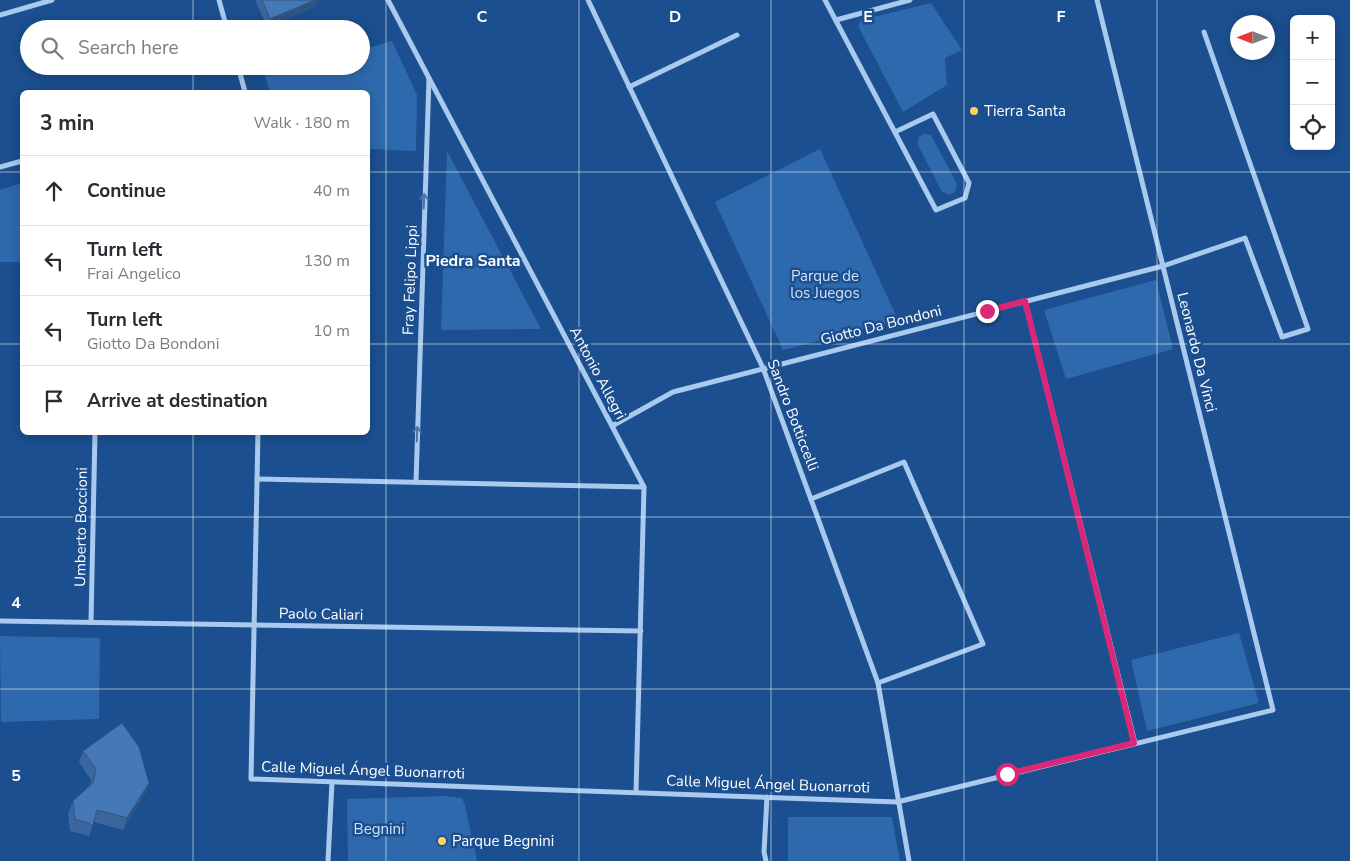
<!DOCTYPE html>
<meta charset="utf-8">
<style>
:root{--surface:#fff;--page:#f2f2f3;--text:#2b2b33;--muted:#7c7c81;--line:#e1e1e2}
body{margin:0;font-family:"Nunito Sans",sans-serif;background:var(--page);color:var(--text)}
.controls{position:absolute;right:15px;top:15px;display:grid;overflow:hidden;border-radius:8px;box-shadow:0 2px 12px #0003}
.controls button{width:45px;height:45px;display:grid;place-items:center;padding:0;border:0;border-bottom:1px solid var(--line);background:var(--surface);color:var(--text);font:25px sans-serif}
.compass{position:absolute;left:1230px;top:15px;width:45px;height:45px;border-radius:50%;background:var(--surface);box-shadow:0 2px 12px #0003;rotate:270deg}
.stop{position:absolute;width:15px;height:15px;margin:-11px;border:4px solid #db2777;border-radius:50%;background:#fff}
.stop.end{background:#db2777;border-color:#fff;box-shadow:0 1px 5px #0008}
.list{margin:0;padding:0;list-style:none}
h2{display:flex;justify-content:space-between;align-items:center;height:65px;margin:0;padding:0 20px;font-size:21px}
h2 small{font-size:16px;font-weight:400;color:var(--muted)}
.list li{display:grid;grid-template-columns:32px 1fr auto;gap:15px;align-items:center;box-sizing:border-box;height:70px;padding:0 20px;border-top:1px solid var(--line)}
.list b{display:block;font-size:19px;white-space:nowrap}
.list p{margin:0;font-size:16px;white-space:nowrap;color:var(--muted)}
.list em{font-size:16px;font-style:normal;color:var(--muted)}
.icon{flex:none;width:28px;height:28px;fill:none;stroke:currentColor;stroke-width:2;stroke-linecap:round;stroke-linejoin:round}
.map{position:relative;flex:none;width:1350px;height:861px;overflow:hidden}
.search{position:absolute;background:var(--surface);box-shadow:0 2px 12px #0003;left:20px;top:20px;width:350px;height:55px;display:flex;align-items:center;gap:12px;box-sizing:border-box;padding:0 18px;border-radius:28px;color:var(--muted);font-size:19px}
.panel{position:absolute;background:var(--surface);box-shadow:0 2px 12px #0003;left:20px;top:90px;width:350px;height:345px;border-radius:8px}
.map>svg:first-child{display:block}
.green{fill:#2e69ad}
.lines{fill:none;stroke-linecap:round;stroke-linejoin:round}
.street{stroke:#a9c9ee;stroke-width:5}
.wall{fill:#3a679d}
.shaded-wall{fill:#305480}
.building{fill:#4478b7;stroke:#305480}
.oneway{stroke:#4674ac}
.route{stroke:#db2777;stroke-width:6}
.grid{fill:none;stroke:#fff;stroke-width:1;stroke-opacity:0.55}
.poi-dot{fill:#ffd166;stroke:#1b4f8f;stroke-width:2}
.labels{text-anchor:middle;stroke-width:5;stroke-linejoin:round;paint-order:stroke}
.poi-label{font-size:15px;fill:#fff;stroke:#1b4f8f;text-anchor:start}
.park-label{font-size:15px;fill:#cfe3fa;stroke:#1b4f8f}
.street-label{font-size:15px;fill:#fff;stroke:#1b4f8f}
.neighbourhood-label{font-size:16px;font-weight:bold;fill:#fff;stroke:#1b4f8f}
.grid-label{font-size:16px;text-anchor:middle;font-weight:bold;fill:#fff;stroke:#1b4f8f;stroke-width:5;stroke-linejoin:round;paint-order:stroke}
</style>
<div class="map">
<svg width="1350" height="861" viewBox="0 0 1350 861">
<rect width="100%" height="100%" fill="#1b4f8f"/>
<g class="green">
<polygon points="931,3 962,50 945,58 947,85 903,112 858,26 861,20"/>
<polygon points="392,41 417,95 416,151 368,149 368,92 270,92 265,76 301,66 361,66 361,50"/>
<polygon points="924,134 931,135 957,184 955,192 949,195 942,192 917,143 919,137"/>
<polygon points="820,149 898,320 783,350 715,202"/>
<polygon points="447,151 541,329 441,330"/>
<polygon points="22,183 22,262 0,262 0,190"/>
<polygon points="1156,280 1173,349 1066,379 1044,310"/>
<polygon points="1239,633 1259,703 1147,731 1131,660"/>
<polygon points="0,636 100,638 99,719 1,722"/>
<polygon points="444,796 462,798 465,805 477,861 348,861 347,799"/>
<polygon points="788,817 892,817 900,861 788,861"/>
</g>
<g class="lines">
<g class="street">
<polyline points="219,0 227,29"/>
<polyline points="388,0 644,487 636,792"/>
<polyline points="588,0 763,368 878,683 909,861"/>
<polyline points="825,0 936,210 965,198 969,183 933,114 895,132"/>
<polyline points="0,15 52,0"/>
<polyline points="836,20 910,0"/>
<polyline points="238,66 245,92"/>
<polyline points="629,87 737,35"/>
<polyline points="0,167 22,161"/>
<polyline points="1025,301 1135,743"/>
<polyline points="612,426 673,392 1163,266 1245,238 1282,337 1308,329 1204,32"/>
<polyline points="258,432 251,779 897,802 1273,710 1097,0"/>
<polyline points="257,479 644,487"/>
<polyline points="416,482 429,78"/>
<polyline points="811,499 904,462 983,644 878,683"/>
<polyline points="0,621 641,631"/>
<polyline points="91,622 95,432"/>
<polyline points="328,861 332,782"/>
<polyline points="766,861 764,852 767,797"/>
</g>
</g>
<g class="wall">
<polygon points="255,0 318,0 316,6 267,27"/>
<polygon points="83,751 149,783 145,794 123,830 94,822 89,836 70,831 68,813 73,801 90,785 91,780 79,762"/>
</g>
<g class="shaded-wall">
<polygon points="315,0 318,0 316,6 267,27 270,19"/>
<polygon points="149,783 145,794 123,830 127,818"/>
</g>
<g class="building">
<polygon points="262,0 315,0 270,19"/>
<polygon points="122,723 139,747 149,783 127,818 97,810 93,825 75,819 73,801 93,783 96,769 83,751"/>
</g>
<defs><path id="oneway-shaft" d="M-6 0H5M1.5-3L5.5 0L1.5 3" fill="none" stroke-width="1.6" stroke-linecap="round" stroke-linejoin="round" transform="scale(1.25)"/></defs>
<g class="oneway">
<use href="#oneway-shaft" transform="translate(424 201) rotate(-88)"/>
<use href="#oneway-shaft" transform="translate(417 434) rotate(-88)"/>
</g>
<g class="lines">
<polyline class="route" points="987,311 1025,301 1134,743 1007,774"/>
</g>
<path class="grid" d="M193,0V29M386,0V861M579,0V861M771,0V861M964,0V861M1157,0V861M193,66V92M0,172H22M368,172H1350M0,344H22M368,344H1350M193,432V861M0,517H1350M0,689H1350"/>
<g class="poi-dot">
<circle cx="974" cy="111" r="5"/>
<circle cx="442" cy="841" r="5"/>
</g>
<g class="labels">
<g class="poi-label">
<text x="984" y="116">Tierra Santa</text>
<text x="452" y="846">Parque Begnini</text>
</g>
<g class="park-label">
<text x="825" y="281">Parque de<tspan x="825" dy="17">los Juegos</tspan></text>
<text x="379" y="834">Begnini</text>
</g>
<g class="street-label">
<text transform="translate(410 280) rotate(-88)" y="5">Fray Felipo Lippi</text>
<text transform="translate(881 325) rotate(-14)" y="5">Giotto Da Bondoni</text>
<text transform="translate(1197 352) rotate(76)" y="5">Leonardo Da Vinci</text>
<text transform="translate(598 373) rotate(62)" y="5">Antonio Allegri</text>
<text transform="translate(793 415) rotate(69)" y="5">Sandro Botticcelli</text>
<text transform="translate(81 527) rotate(-89)" y="5">Umberto Boccioni</text>
<text transform="translate(321 614) rotate(1)" y="5">Paolo Caliari</text>
<text transform="translate(363 770) rotate(2)" y="5">Calle Miguel Ángel Buonarroti</text>
<text transform="translate(768 784) rotate(2)" y="5">Calle Miguel Ángel Buonarroti</text>
</g>
<g class="neighbourhood-label">
<text x="473" y="266">Piedra Santa</text>
</g>
</g>
<g class="grid-label">
<text x="482" y="22">C</text>
<text x="675" y="22">D</text>
<text x="868" y="22">E</text>
<text x="1061" y="22">F</text>
<text x="16" y="608">4</text>
<text x="16" y="781">5</text>
</g>
</svg>
<div class="controls">
<button>+</button>
<button>−</button>
<button><svg class="icon" aria-label="locate" viewBox="0 0 24 24"><circle cx="12" cy="12" r="6"/><path d="M12 2v4M12 18v4M2 12h4M18 12h4"/></svg></button>
</div>
<svg class="compass" viewBox="-18 -18 36 36"><path d="M0-13l5 13h-10z" fill="#e53935"/><path d="M0 13l5-13h-10z" fill="#7c7c81"/></svg>
<div class="stop" style="left:1007px;top:774px"></div>
<div class="stop end" style="left:987px;top:311px"></div>
<div class="search"><svg class="icon" aria-label="search" viewBox="0 0 24 24"><circle cx="10" cy="10" r="6"/><path d="M15 15l6 6"/></svg>Search here</div>
<section class="panel">
<h2>3 min<small>Walk · 180 m</small></h2>
<ul class="list">
<li><svg class="icon" aria-label="ahead" viewBox="0 0 24 24"><path d="M12 20V5M6 11l6-6 6 6"/></svg><div><b>Continue</b></div><em>40 m</em></li>
<li><svg class="icon" aria-label="left" viewBox="0 0 24 24"><path d="M17 20v-9H6M10 6l-5 5 5 5"/></svg><div><b>Turn left</b><p>Frai Angelico</p></div><em>130 m</em></li>
<li><svg class="icon" aria-label="left" viewBox="0 0 24 24"><path d="M17 20v-9H6M10 6l-5 5 5 5"/></svg><div><b>Turn left</b><p>Giotto Da Bondoni</p></div><em>10 m</em></li>
<li><svg class="icon" aria-label="arrive" viewBox="0 0 24 24"><path d="M6 21V4h12l-3 4 3 4H6"/></svg><div><b>Arrive at destination</b></div></li>
</ul>
</section>
</div>
